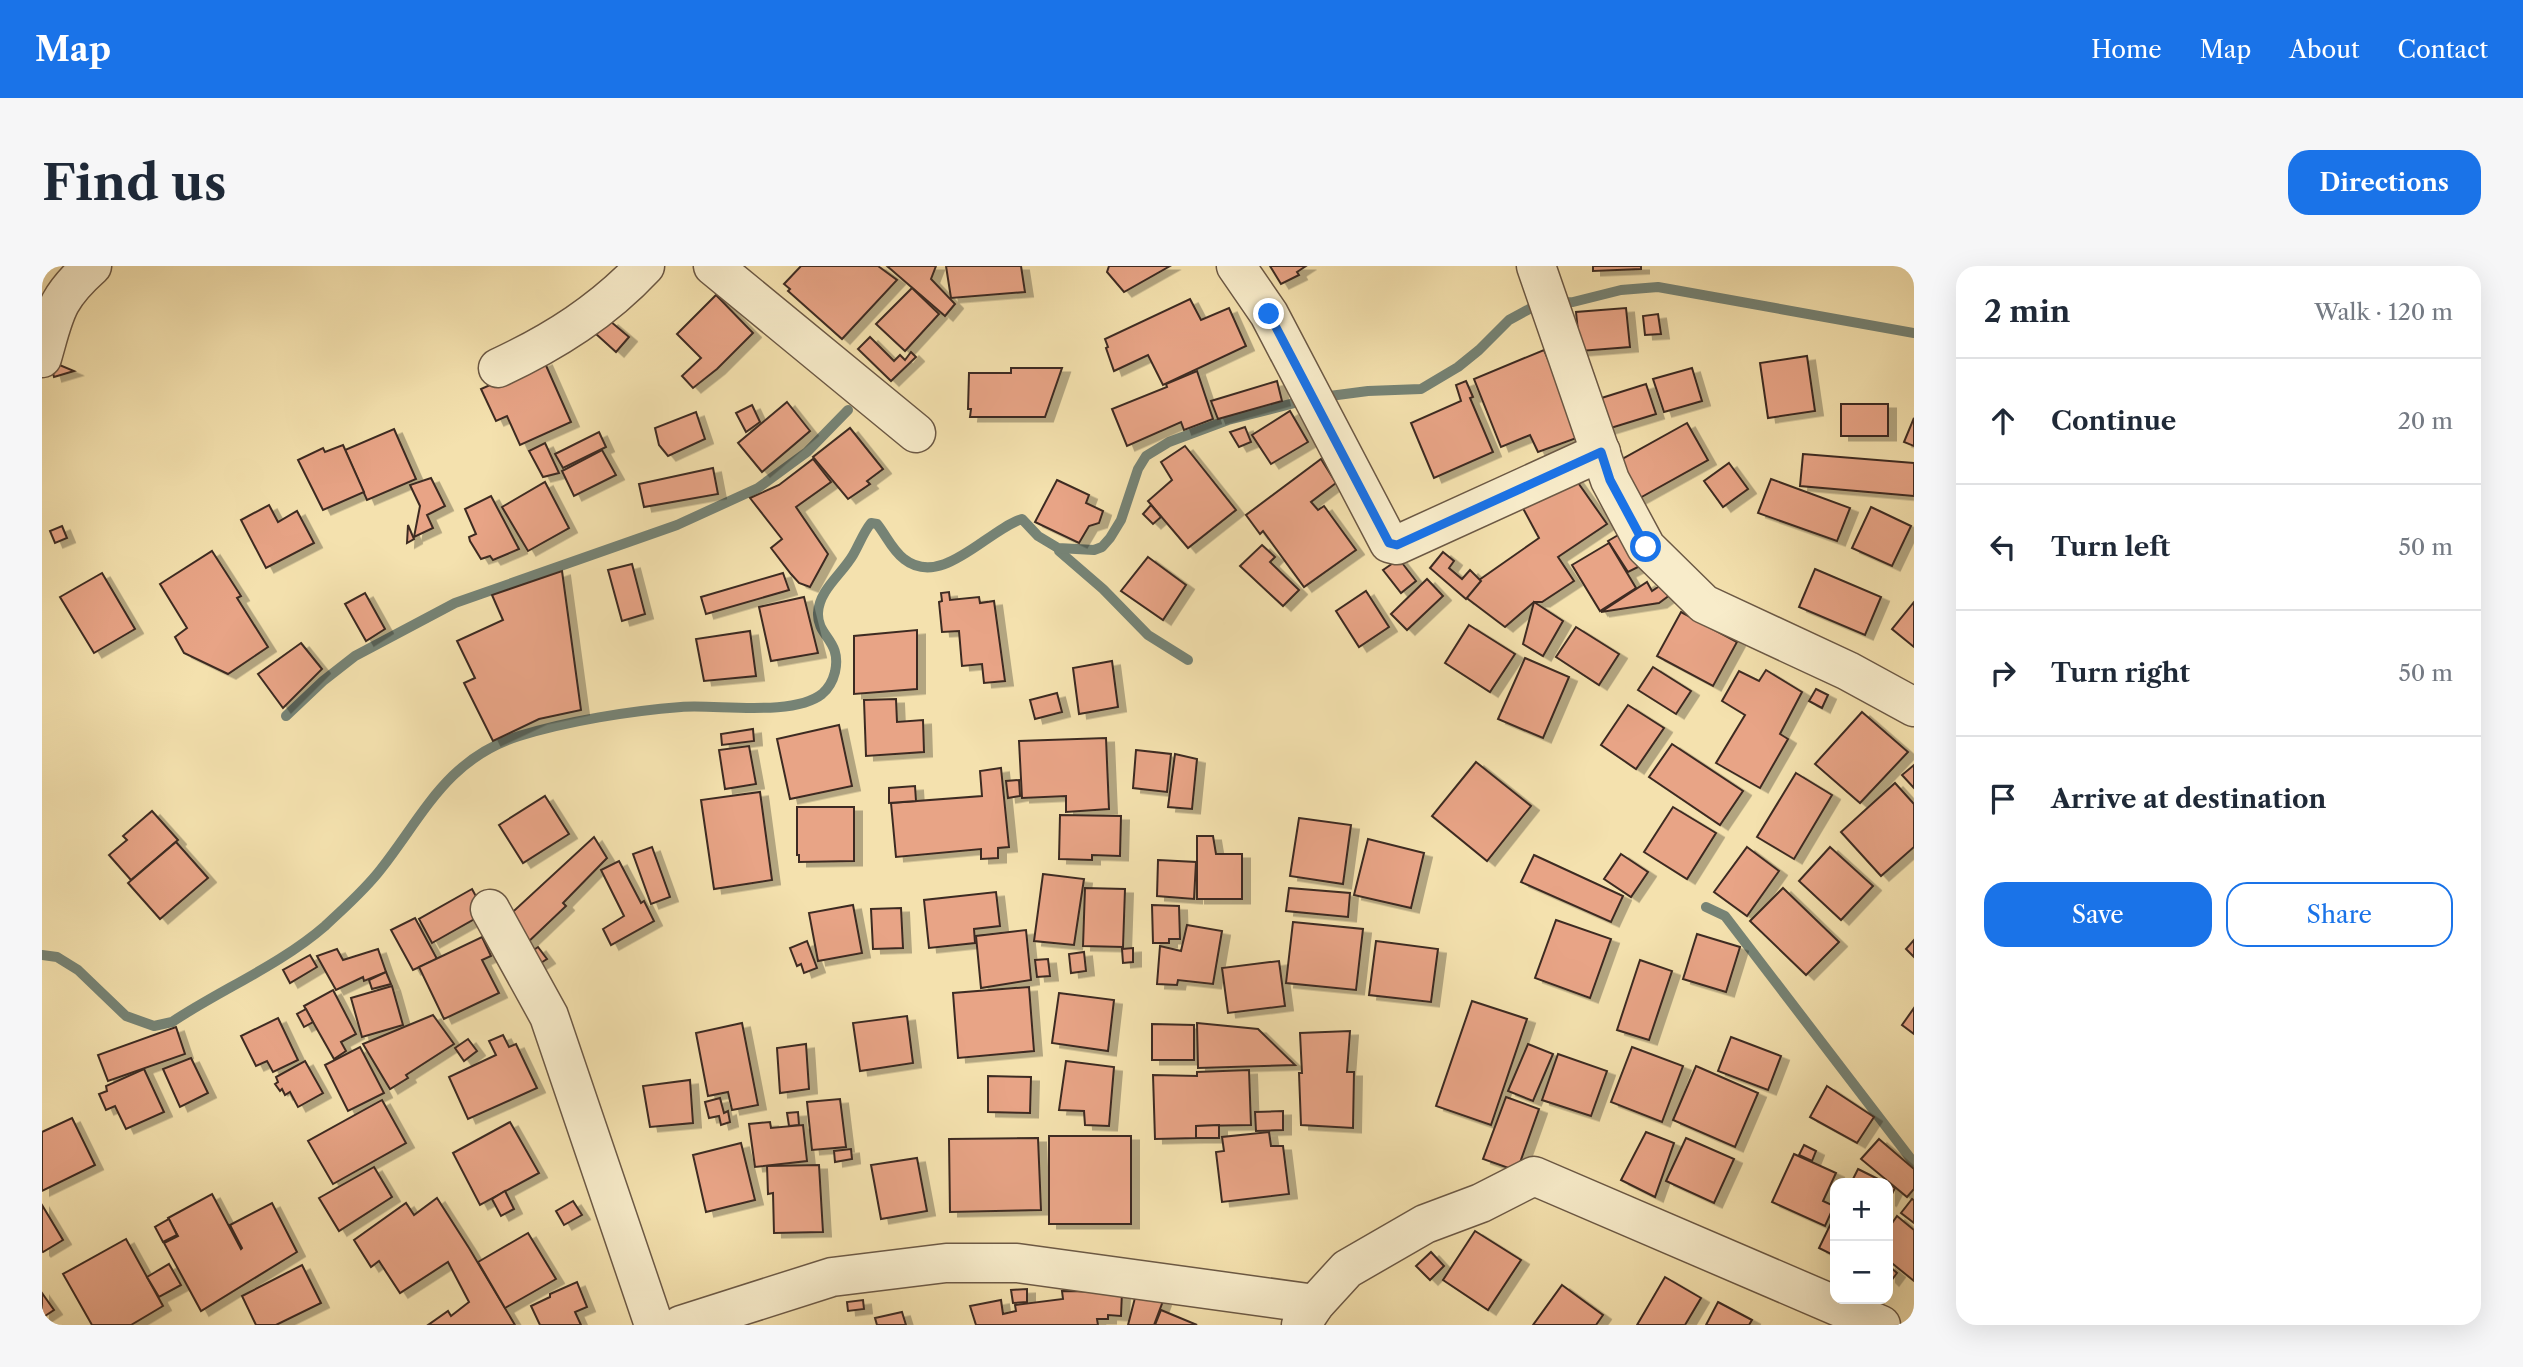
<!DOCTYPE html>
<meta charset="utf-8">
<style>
:root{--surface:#fff;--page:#f6f6f7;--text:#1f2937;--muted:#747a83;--line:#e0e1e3;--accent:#1a73e8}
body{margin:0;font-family:"Libre Caslon Text",serif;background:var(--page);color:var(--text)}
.controls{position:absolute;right:21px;bottom:21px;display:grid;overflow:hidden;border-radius:14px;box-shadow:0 7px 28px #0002}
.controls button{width:63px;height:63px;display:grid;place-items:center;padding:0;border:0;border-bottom:2px solid var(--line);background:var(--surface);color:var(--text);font:35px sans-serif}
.stop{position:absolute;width:21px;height:21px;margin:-16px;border:5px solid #1a73e8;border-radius:50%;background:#fff}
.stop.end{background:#1a73e8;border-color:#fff;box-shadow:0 2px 7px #0008}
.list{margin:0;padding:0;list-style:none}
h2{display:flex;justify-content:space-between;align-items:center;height:91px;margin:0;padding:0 28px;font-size:30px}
h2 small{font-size:23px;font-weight:400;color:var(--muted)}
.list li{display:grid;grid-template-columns:46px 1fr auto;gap:21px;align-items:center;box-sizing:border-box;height:126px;padding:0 28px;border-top:2px solid var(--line)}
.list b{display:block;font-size:26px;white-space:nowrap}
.list em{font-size:23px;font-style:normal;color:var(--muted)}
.actions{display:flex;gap:14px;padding:21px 28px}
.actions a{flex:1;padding:16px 0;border:2px solid var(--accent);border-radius:21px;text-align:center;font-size:24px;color:var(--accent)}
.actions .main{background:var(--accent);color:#fff}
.icon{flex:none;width:38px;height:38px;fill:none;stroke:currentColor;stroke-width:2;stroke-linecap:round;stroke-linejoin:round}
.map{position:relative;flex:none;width:1872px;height:1059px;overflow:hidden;border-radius:21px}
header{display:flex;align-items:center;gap:42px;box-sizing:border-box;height:98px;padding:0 35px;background:var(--accent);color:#fff}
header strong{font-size:33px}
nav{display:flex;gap:38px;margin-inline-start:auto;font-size:24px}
.intro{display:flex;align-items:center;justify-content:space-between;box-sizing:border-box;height:168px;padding:0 42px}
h1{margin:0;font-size:49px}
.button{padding:18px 32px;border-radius:21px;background:var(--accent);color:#fff;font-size:24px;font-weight:700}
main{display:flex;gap:42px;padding:0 42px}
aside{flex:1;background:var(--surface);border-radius:21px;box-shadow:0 7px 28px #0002}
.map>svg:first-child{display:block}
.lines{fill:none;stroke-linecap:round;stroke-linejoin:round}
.stream{stroke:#768375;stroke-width:10}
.building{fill:#e8a486;stroke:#3e2c22;stroke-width:2;filter:url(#shadow)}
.minor-casing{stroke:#6c5945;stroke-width:41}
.minor{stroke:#f8ecca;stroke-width:38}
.route{stroke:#1a73e8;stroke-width:9}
</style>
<header>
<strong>Map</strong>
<nav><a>Home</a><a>Map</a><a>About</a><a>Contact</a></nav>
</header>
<div class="intro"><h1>Find us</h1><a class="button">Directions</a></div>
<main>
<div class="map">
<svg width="1872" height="1059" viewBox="0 0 1872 1059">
<defs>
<filter id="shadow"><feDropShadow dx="8" dy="4.5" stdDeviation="0" flood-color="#0004"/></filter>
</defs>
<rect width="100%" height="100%" fill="#f4e1ae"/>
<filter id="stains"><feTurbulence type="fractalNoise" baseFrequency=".00286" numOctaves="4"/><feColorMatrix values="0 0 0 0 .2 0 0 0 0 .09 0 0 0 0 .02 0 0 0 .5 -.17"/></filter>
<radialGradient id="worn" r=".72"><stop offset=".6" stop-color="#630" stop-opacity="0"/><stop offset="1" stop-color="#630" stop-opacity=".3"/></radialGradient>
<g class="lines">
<g class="stream">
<polyline points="1280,131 1326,125 1379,123 1416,101 1437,84 1467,54 1491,41 1501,37 1531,36 1579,24 1616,21 1872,67"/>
<polyline points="1017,285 1061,323 1106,369 1146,394"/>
<polyline points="244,450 281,415 313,390 413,337 635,259 716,222 765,186 806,144"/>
<polyline points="1664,641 1683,650 1872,897"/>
<path d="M0,689L15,691L36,704L84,750L112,760L130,756C180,723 238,699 283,660C302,642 323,624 339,603C382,548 405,493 477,470C526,455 587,445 639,441C674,438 751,451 780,428C786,423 791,414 793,406C800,374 775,371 776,347C777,324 800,308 811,289C817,279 821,267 829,257L835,258C844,269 850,284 862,293C900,323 945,264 980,253L996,270L1016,282L1052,284L1060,281L1068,272L1079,254L1096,203L1104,190L1127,176L1186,154L1264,134"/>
</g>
</g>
<g class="building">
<polygon points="759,0 836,0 855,14 800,73 746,25 748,23 742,18"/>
<polygon points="845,0 894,0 889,13 913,38 903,50"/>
<polygon points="904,0 979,0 983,26 909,32"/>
<polygon points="1067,0 1128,0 1082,26 1065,6"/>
<polygon points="1228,0 1264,0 1255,6 1257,9 1239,18"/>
<polygon points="1551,0 1599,0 1599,3 1551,5"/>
<polygon points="870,22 897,48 863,85 834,58"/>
<polygon points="674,29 711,67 675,103 651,122 640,110 659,92 635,68"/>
<polygon points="1148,33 1159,54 1187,42 1204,80 1121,119 1106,89 1072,105 1064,82 1066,81 1063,73"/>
<polygon points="1584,42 1588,81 1538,85 1534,46"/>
<polygon points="1616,48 1619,68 1603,69 1601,50"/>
<polygon points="568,55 587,71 574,86 554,68"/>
<polygon points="828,71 852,95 858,89 863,94 869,86 874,91 849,115 816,83"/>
<polygon points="1502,84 1540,170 1496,186 1488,169 1459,181 1432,113"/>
<polygon points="1765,90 1773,145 1726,152 1718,97"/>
<polygon points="8,95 32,105 12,111"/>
<polygon points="502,95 529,156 478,179 465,150 454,155 439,123"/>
<polygon points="969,102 1020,102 1003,151 928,151 929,143 926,143 927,107 969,107"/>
<polygon points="1650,102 1660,135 1622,146 1611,113"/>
<polygon points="1155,105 1171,153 1142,164 1139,156 1085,180 1070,143 1125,121 1124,118"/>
<polygon points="1235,115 1240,135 1176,153 1169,135"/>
<polygon points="1424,115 1431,131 1428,132 1451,186 1392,212 1369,157 1419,135 1414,119"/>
<polygon points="1604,118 1614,148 1559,165 1550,135"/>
<polygon points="745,136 768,165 720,206 696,177"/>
<rect x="1799" y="138" width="47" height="32"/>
<polygon points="710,139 718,156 704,166 694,147"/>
<polygon points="1248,145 1266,176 1229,198 1210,169"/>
<polygon points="654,146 663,173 626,190 617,179 613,162"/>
<polygon points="1872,152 1872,180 1862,176"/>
<polygon points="1645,157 1666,194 1596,233 1575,196"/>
<polygon points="1203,161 1209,176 1197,181 1188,166"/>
<polygon points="808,162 841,203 825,215 828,218 806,233 771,191"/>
<polygon points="352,163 374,213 325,234 303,184"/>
<polygon points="557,166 564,181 521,202 513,188"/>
<polygon points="503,177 517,207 501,211 487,185"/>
<polygon points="301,179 322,226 281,244 256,194 281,182 283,186"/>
<polygon points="1143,180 1194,244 1146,282 1106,235 1130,214 1119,196"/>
<polygon points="560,184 574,209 532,230 520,205"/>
<polygon points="1761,188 1872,197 1872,230 1758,220"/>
<polygon points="771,193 789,216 754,241 786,288 768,321 757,317 749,308 729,282 740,273 708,232 737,219"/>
<polygon points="1279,193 1294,217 1269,236 1276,244 1282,240 1314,284 1262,321 1221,265 1218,268 1204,249"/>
<polygon points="1687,197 1706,223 1681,241 1662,215"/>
<polygon points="1525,201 1565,258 1516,291 1532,315 1500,336 1492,336 1463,361 1426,333 1420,326 1497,272 1476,233"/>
<polygon points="671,202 676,228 602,241 597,218"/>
<polygon points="389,212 403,240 385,249 391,262 372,271 378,240 368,219"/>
<polygon points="1729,213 1808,242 1795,275 1716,247"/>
<polygon points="1015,214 1047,229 1044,237 1061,245 1057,257 1047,260 1037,277 993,256"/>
<polygon points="503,216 527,262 486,285 460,241"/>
<polygon points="449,230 477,283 451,294 448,290 439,293 428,275 427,271 434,268 423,243"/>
<polygon points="227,239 236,256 255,245 272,277 224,302 199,254"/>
<polygon points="1109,239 1119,251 1111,258 1101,248"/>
<polygon points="1829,241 1869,260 1850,300 1810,282"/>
<polygon points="366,259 372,273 365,277"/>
<polygon points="20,260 25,272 13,277 8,265"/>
<polygon points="1583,265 1604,297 1586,306 1566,275"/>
<polygon points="1567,277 1594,322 1558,345 1530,299"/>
<polygon points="1220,279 1233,291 1228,296 1257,324 1241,340 1198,300"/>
<polygon points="170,285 199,330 195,332 226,381 186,408 142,387 133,371 145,362 118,318"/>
<polygon points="1401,286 1412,295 1407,302 1420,313 1428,304 1439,315 1424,333 1388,302"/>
<polygon points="1106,291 1144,319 1121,354 1079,325"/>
<polygon points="1357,293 1374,315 1359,327 1341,304"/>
<polygon points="590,298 603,348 580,355 566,304"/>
<polygon points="1773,303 1839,331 1823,369 1757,341"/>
<polygon points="520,305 539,444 497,453 451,475 422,417 433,412 415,375 461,354 450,329"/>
<polygon points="60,307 93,363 52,387 18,331"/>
<polygon points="741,307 747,324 664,348 659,331"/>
<polygon points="1385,313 1401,330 1365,364 1349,348"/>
<polygon points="1625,315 1632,326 1617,337 1559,346 1605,316 1610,325"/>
<polygon points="1324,325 1347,361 1317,381 1294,345"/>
<polygon points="907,326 908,334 937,331 938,337 952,335 963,415 942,417 940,398 920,400 917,365 900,366 897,336 900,335 899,327"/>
<polygon points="323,327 343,363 324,375 303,338"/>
<polygon points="762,331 776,387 729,395 717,341"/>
<polygon points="1492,336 1521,355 1501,390 1481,378"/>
<polygon points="1872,336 1872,381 1850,363"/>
<polygon points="1639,346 1695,376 1671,420 1615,390"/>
<polygon points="1427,359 1473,388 1448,426 1403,397"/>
<polygon points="1534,361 1577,388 1557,419 1514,391"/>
<polygon points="875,364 875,423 812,428 812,370"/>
<polygon points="708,365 714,410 662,415 654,373"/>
<polygon points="259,377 280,403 241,442 216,408"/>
<polygon points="1483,392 1527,411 1501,472 1456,453"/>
<polygon points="1070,395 1076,441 1037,448 1031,402"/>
<polygon points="1611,401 1649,425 1634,448 1596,424"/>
<polygon points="1724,404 1760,426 1738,468 1746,473 1718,522 1674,497 1703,449 1680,435 1697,405 1717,415"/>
<polygon points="1774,423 1786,429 1780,442 1767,435"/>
<polygon points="1015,427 1020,446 993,453 988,434"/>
<polygon points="854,433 855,456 881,454 882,486 824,490 822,434"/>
<polygon points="1586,439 1622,462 1594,503 1559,479"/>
<polygon points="1820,446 1866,486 1818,537 1773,498"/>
<polygon points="797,459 810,520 748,533 735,473"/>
<polygon points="711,463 712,475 680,479 679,468"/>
<polygon points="1064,472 1067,543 1024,546 1024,530 980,532 977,475"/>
<polygon points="1630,478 1701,525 1678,559 1607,511"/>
<polygon points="707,480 714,518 683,523 677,484"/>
<polygon points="1094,484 1129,488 1125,526 1091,522"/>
<polygon points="1133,488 1155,493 1150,543 1126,541"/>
<polygon points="1434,496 1489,540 1445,595 1390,550"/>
<polygon points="1872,499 1872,522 1860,509"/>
<polygon points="959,502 967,581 956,582 956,592 939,593 939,583 854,591 849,537 940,530 938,505"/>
<polygon points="1754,507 1790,529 1752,593 1715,571"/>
<polygon points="977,514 978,530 966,532 964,515"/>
<polygon points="1853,517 1872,538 1872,581 1839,610 1799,566"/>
<polygon points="873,520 874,535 847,537 847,522"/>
<polygon points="718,526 730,614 672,623 659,534"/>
<polygon points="503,530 527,568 481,597 457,559"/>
<polygon points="755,541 812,541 812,595 757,596 757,589 755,589"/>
<polygon points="1631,541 1674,567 1645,613 1602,586"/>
<polygon points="110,545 136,574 89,614 67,589 85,574 81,570"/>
<polygon points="1018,549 1079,550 1078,590 1050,589 1050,594 1017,593"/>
<polygon points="1257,552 1309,559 1301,618 1248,610"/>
<polygon points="1155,570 1171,570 1174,588 1200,588 1200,633 1155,633"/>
<polygon points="552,571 565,592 521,637 524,640 483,679 462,654"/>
<polygon points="1326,573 1382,587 1369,642 1312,629"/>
<polygon points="134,576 166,612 118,653 86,617"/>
<polygon points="610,581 628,631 609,638 591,588"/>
<polygon points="1705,581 1737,605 1705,650 1672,626"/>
<polygon points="1788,581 1831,620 1799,654 1757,615"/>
<polygon points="1579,588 1606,606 1589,631 1562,613"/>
<polygon points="1492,589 1581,630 1569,656 1479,616"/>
<polygon points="1116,594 1154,596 1152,633 1115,630"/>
<polygon points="577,595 599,637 602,635 612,655 569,679 561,663 582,650 559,604"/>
<polygon points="1001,608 1042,613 1032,679 992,675"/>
<polygon points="1043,622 1083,623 1081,681 1041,680"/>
<polygon points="1247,622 1308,627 1306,651 1244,645"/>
<polygon points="1741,622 1797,676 1764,709 1708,655"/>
<polygon points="430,623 443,647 390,677 377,653"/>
<polygon points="954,626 958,660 932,663 933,677 887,682 882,634"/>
<polygon points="811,639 820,687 776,695 767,647"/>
<polygon points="1110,639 1137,640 1138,673 1127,673 1127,677 1111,677"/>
<polygon points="859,642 861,682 831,683 829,643"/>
<polygon points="373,652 395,693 371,704 349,664"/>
<polygon points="1514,654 1569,673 1548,732 1493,712"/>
<polygon points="1251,656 1321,663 1314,724 1244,717"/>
<polygon points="1145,659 1180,665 1171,718 1136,714 1135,719 1115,718 1118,680 1139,685"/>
<polygon points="984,664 989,714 939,722 934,670"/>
<polygon points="1655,668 1698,681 1684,726 1641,713"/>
<polygon points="440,671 449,690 440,694 457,727 402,753 377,701"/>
<polygon points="1872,674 1872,691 1864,683"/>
<polygon points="765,675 775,702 762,707 759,698 755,700 748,682"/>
<polygon points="1334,675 1396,683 1389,736 1327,729"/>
<polygon points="496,681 505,693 491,702 483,690"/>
<polygon points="1091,682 1091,696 1081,697 1080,683"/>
<polygon points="295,683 301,694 336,683 344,706 322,715 321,711 294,724 275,690"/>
<polygon points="1042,686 1044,705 1029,707 1027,688"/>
<polygon points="268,689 275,701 248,717 241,704"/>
<polygon points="1006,693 1008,710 995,711 993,694"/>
<polygon points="1598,694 1630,705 1607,774 1575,764"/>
<polygon points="1237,695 1243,740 1186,747 1180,702"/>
<polygon points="344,706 349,718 330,723 327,714"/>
<polygon points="350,720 361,759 320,771 309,732"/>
<polygon points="987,721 992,785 916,792 911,727"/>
<polygon points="291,724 314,768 299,776 304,785 292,793 262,740"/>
<polygon points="1017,727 1072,734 1066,785 1010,777"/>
<polygon points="1430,735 1485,753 1449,859 1394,840"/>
<polygon points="1872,742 1872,768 1860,759"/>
<polygon points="264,743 271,756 262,761 255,748"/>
<polygon points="391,749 412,778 364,809 366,812 348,823 321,778"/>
<polygon points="865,750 871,797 818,805 811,757"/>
<polygon points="236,752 256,794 231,806 225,795 214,800 199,770"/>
<polygon points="700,757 716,839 690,844 686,826 666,830 654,767"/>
<polygon points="1155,757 1216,763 1253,799 1156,802"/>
<polygon points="1110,758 1152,759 1152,794 1110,794"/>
<polygon points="134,761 143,788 66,815 56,789"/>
<polygon points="1308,765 1305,806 1312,806 1311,862 1259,859 1257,807 1260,807 1258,767"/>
<polygon points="461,769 467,781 474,778 495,822 426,853 407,811 454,789 447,775"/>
<polygon points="1689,771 1739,790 1726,824 1676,805"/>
<polygon points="426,773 435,785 422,795 413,782"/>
<polygon points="764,778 767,823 738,827 735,782"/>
<polygon points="1486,778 1511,788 1491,835 1466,825"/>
<polygon points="318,781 342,827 306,845 283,799"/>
<polygon points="1590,781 1641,800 1620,856 1569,836"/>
<polygon points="1516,788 1565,805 1549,850 1500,834"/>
<polygon points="149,792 166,827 138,841 121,803"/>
<polygon points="263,795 281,827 256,841 248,826 243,829 240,823 238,825 233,818 236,816 234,811"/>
<polygon points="1024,795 1072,801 1067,860 1043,859 1042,845 1017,844"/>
<polygon points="1654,800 1716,827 1693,881 1631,854"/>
<polygon points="102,803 122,846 84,863 73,840 64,844 57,828 65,825 64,820"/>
<polygon points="1207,804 1209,859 1154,860 1154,872 1113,873 1111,809 1155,810 1155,806"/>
<polygon points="946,810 989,811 988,847 946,846"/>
<polygon points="648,814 651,857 608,861 601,820"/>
<polygon points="1785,820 1832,851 1815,877 1768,851"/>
<polygon points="1464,831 1497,843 1475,905 1441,893"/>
<polygon points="678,832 682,847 686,845 688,856 679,859 677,850 667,852 663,836"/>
<polygon points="798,833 804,881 770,884 765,836"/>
<polygon points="340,834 364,877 291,918 266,875"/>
<polygon points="1241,845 1241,864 1214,865 1213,846"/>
<polygon points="756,846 757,859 747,860 745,847"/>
<polygon points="30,852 53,899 0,925 0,866"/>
<polygon points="468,856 497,907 438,939 411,887"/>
<polygon points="728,856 729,862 761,859 765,895 713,901 707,858"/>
<polygon points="1177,859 1177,872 1154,872 1154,860"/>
<polygon points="1227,866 1229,880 1241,880 1247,928 1180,936 1174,886 1182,885 1180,871"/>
<polygon points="1604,866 1632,877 1613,931 1579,914"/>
<rect x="1007" y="870" width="82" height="88"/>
<polygon points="996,872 999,944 908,946 907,873"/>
<polygon points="1644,872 1692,893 1672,937 1624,915"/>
<polygon points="1837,873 1872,903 1872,923 1865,931 1819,893"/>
<polygon points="699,877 713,934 664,946 651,889"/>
<polygon points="1762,879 1774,885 1770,895 1757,889"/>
<polygon points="809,883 810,893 793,896 792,885"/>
<polygon points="1752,888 1794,907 1781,935 1792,940 1783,960 1730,936"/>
<polygon points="875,892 885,945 839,953 829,899"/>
<polygon points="777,899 781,966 732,967 731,927 726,928 725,900"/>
<polygon points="332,901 350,931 297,965 277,932"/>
<polygon points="1816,903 1844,917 1809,917"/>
<polygon points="1846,918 1853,922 1846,936"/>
<polygon points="463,925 472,943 459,950 450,933"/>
<polygon points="170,928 199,983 200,982 188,959 230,937 255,986 159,1045 122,977 136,970 126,952"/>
<polygon points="395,932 427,982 473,1059 386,1059 406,1045 409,1050 427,1036 406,996 358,1027 337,995 329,1001 312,974 364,937 372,949"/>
<polygon points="1870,933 1872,934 1872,957 1859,947"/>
<polygon points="531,935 540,949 522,959 514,945"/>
<polygon points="0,939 21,974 1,986 0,985"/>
<polygon points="1793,949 1793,990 1777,982"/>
<polygon points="1855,950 1872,964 1872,1015 1846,994 1846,963"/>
<polygon points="127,953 135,969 121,976 113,961"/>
<polygon points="1433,965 1479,994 1446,1044 1401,1014"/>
<polygon points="486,967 514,1013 463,1042 436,996"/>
<polygon points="84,973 121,1040 89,1059 50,1059 21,1008"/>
<polygon points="1389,986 1402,1000 1388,1014 1374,1000"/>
<polygon points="127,998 139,1019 117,1031 105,1011"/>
<polygon points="260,999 279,1037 234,1059 214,1059 200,1030"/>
<polygon points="1846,999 1855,1007 1849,1015 1846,1012"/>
<polygon points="1623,1011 1659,1032 1643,1059 1595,1059"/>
<polygon points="535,1016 545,1041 533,1046 539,1059 498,1059 489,1040 508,1031 508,1028"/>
<polygon points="1520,1019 1561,1049 1554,1059 1491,1059"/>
<polygon points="985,1023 985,1036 971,1037 969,1024"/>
<polygon points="1095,1024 1121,1035 1112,1059 1086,1059"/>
<polygon points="1020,1025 1080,1026 1079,1050 1066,1049 1066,1053 1055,1053 1056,1059 934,1059 928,1040 959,1034 961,1048 974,1045 973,1039 1021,1033"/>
<polygon points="0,1027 12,1044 0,1052"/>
<polygon points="821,1034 822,1043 806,1045 805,1036"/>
<polygon points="1676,1036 1710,1054 1707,1059 1664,1059"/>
<polygon points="1119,1044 1155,1059 1113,1059"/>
<polygon points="860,1046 864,1059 835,1059 833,1052"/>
</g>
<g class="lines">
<g class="minor-casing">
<g id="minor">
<polyline points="671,0 874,167"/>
<polyline points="1194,0 1227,48 1347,277 1355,279 1559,186"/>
<polyline points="1494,0 1568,214 1604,281 1662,338 1806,405 1872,441"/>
<path d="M0,92C13,47 13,33 50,0"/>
<path d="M456,102C512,76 561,45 603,0"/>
<polyline points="448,643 507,750 612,1059"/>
<polyline points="639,1059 790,1011 904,997 975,997 1273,1038"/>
<polyline points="1259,1059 1273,1038 1305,1003 1383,958 1439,937 1492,910 1839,1059"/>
</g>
</g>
<use href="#minor" class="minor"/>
</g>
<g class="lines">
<polyline class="route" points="1227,48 1347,277 1355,279 1559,186 1568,214 1604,281"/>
</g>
<rect width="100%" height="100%" filter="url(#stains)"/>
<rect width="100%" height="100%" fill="url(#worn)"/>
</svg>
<div class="controls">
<button>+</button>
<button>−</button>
</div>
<div class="stop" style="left:1604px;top:281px"></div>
<div class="stop end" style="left:1227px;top:48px"></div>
</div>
<aside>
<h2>2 min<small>Walk · 120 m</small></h2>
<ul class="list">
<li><svg class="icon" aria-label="ahead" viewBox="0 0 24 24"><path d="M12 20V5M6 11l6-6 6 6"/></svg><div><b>Continue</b></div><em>20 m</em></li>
<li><svg class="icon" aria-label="left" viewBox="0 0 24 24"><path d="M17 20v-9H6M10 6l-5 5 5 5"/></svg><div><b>Turn left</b></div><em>50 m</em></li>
<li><svg class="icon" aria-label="right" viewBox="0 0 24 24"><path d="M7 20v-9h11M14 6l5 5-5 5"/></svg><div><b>Turn right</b></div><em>50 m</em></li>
<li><svg class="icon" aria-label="arrive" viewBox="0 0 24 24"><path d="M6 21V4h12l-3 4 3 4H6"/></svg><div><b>Arrive at destination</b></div></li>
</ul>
<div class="actions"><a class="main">Save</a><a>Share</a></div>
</aside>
</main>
